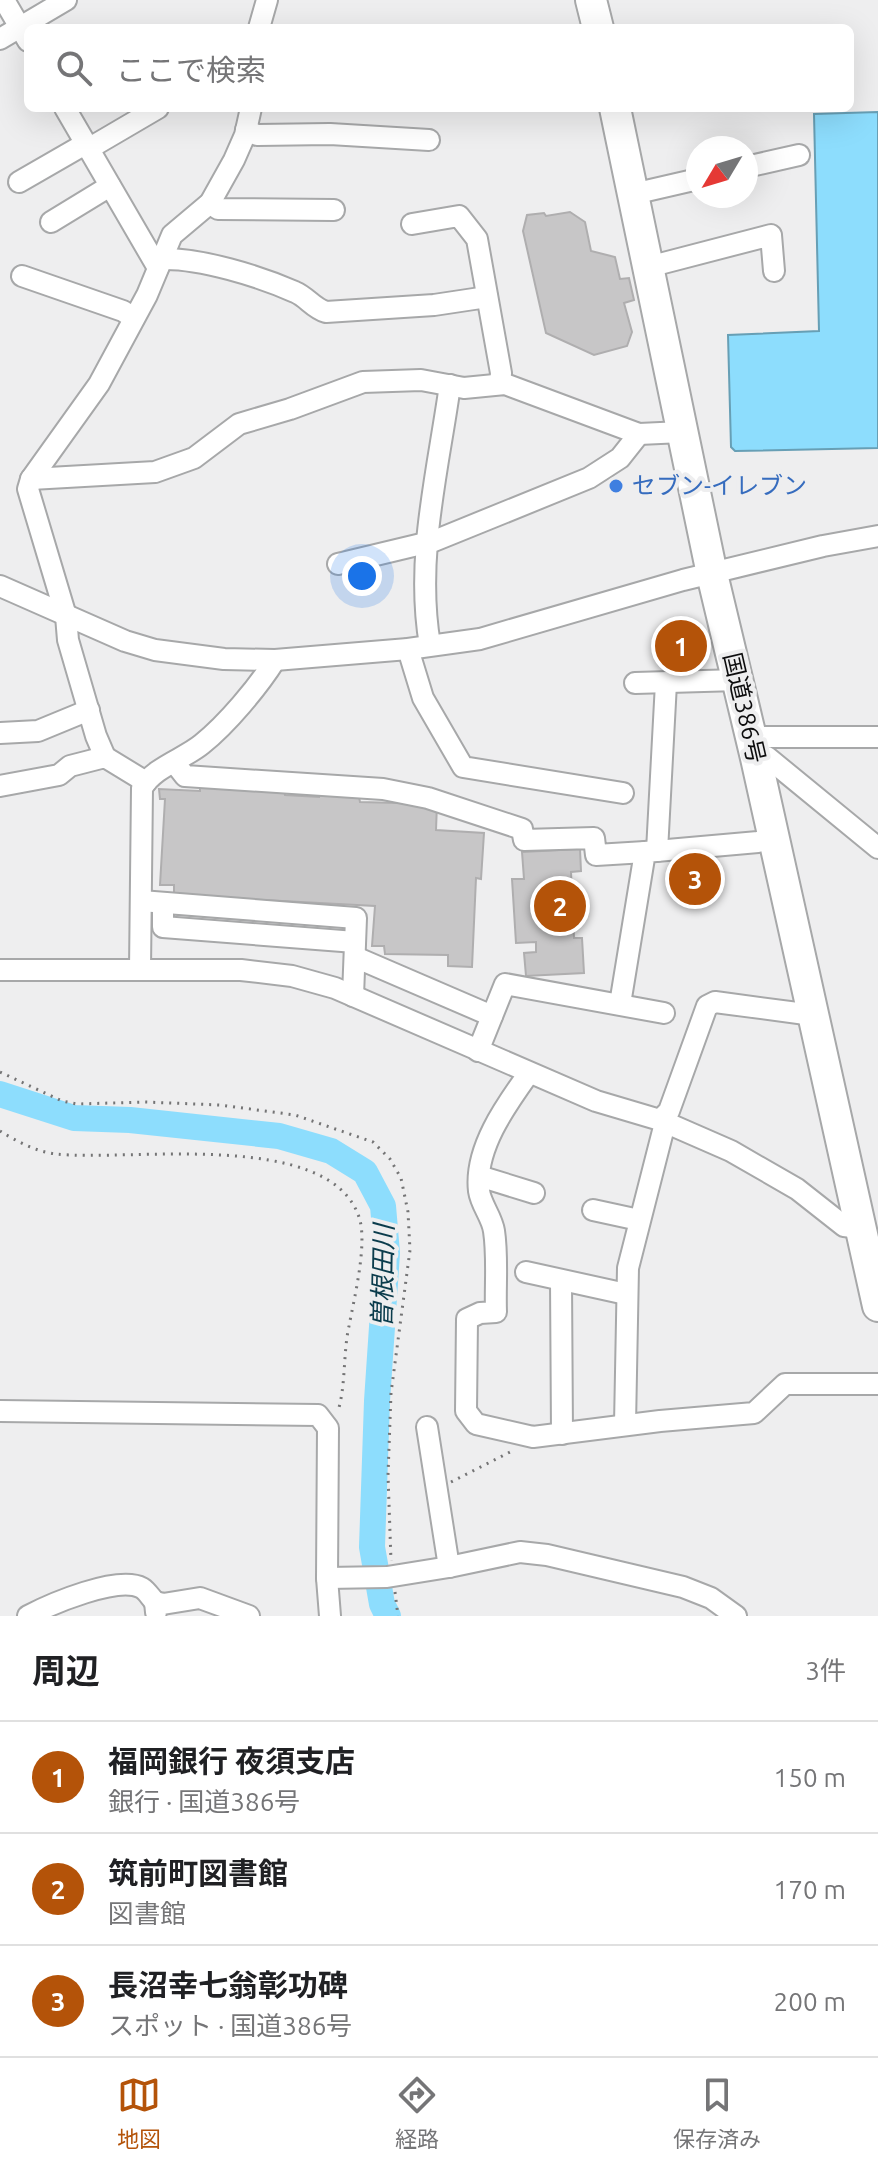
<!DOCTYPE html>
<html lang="ja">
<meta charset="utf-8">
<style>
:root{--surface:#fff;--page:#f6f6f6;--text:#202124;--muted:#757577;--line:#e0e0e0;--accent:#b45309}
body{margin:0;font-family:Ubuntu,"Noto Sans JP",sans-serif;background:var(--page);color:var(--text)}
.compass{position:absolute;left:686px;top:136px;width:72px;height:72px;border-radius:50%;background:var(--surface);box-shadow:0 8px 32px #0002;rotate:232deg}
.you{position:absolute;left:362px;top:576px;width:28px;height:28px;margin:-20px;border:6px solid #fff;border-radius:50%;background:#1a73e8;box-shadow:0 0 0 12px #1a73e833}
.badge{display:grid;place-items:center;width:52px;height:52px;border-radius:50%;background:var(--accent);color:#fff;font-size:26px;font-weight:700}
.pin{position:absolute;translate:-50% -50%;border:4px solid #fff;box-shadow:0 2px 8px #0006}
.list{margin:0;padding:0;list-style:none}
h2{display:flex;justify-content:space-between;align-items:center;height:104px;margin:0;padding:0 32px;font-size:34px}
h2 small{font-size:26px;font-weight:400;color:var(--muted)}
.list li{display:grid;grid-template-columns:52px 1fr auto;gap:24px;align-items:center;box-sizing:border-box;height:112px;padding:0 32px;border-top:2px solid var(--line)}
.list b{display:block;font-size:30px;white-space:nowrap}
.list p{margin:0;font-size:26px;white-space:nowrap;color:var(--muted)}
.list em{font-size:26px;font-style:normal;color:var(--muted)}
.icon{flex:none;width:44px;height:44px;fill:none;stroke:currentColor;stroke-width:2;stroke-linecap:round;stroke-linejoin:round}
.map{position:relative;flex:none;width:878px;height:1616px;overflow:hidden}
.search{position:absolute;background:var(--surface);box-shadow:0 8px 32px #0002;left:24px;right:24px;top:24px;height:88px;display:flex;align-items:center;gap:20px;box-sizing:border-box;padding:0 28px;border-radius:12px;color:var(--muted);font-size:30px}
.sheet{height:440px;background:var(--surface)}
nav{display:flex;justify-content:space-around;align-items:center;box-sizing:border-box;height:112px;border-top:2px solid var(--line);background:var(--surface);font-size:22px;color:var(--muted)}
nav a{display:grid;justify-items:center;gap:4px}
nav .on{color:var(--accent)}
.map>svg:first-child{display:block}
.water{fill:#8dddfd;stroke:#679fb5;stroke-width:2}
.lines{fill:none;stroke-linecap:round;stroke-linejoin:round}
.river{stroke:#8dddfd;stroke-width:26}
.building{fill:#c7c6c7;stroke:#afaeaf;stroke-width:2}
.minor-casing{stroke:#a7a8a9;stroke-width:24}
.highway-casing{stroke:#a7a8a9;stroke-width:34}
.path{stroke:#747475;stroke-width:3;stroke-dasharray:2 6;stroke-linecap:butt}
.minor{stroke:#fff;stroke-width:20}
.highway{stroke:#fff;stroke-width:30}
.shop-dot{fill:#3f7fe0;stroke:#eeeeef;stroke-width:3}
.labels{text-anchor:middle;stroke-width:8;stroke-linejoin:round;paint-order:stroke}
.shop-label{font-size:24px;fill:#366cbe;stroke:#eeeeef;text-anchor:start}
.street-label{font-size:24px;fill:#0d0d0e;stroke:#eeeeef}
.water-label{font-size:26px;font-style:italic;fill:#0b3c4c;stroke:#eeeeef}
</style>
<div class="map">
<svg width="878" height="1616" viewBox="0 0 878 1616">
<rect width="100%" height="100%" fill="#eeeeef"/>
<polygon class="water" points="878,112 878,448 735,451 731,447 728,335 819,331 814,114"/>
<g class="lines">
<polyline class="river" points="0,1094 74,1118 130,1120 279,1136 331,1151 365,1172 383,1206 387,1253 377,1401 372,1547 382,1604 388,1616"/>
</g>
<g class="building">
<polygon points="570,212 585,222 591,251 615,257 620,279 629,278 634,300 624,303 632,332 627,346 594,355 546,333 523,231 527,215 544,213 546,216"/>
<polygon points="200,784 284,789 285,795 319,797 319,793 359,797 360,802 437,804 436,830 484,833 481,879 476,878 472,967 448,966 448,955 385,954 384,946 372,946 375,906 174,895 174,885 160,885 165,799 160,799 159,789 200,791"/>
<polygon points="580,849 581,871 571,872 574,938 582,938 584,973 526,976 524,953 536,952 536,942 516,943 512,879 524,879 522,852"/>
</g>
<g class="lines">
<g class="minor-casing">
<g id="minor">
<polyline points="4,0 28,41"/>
<polyline points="259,28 267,0"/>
<polyline points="0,39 66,0"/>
<polyline points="65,108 158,268"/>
<polyline points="246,130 257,135 330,134 429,140"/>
<polyline points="88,149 158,108"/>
<polyline points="746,167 799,155"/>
<polyline points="19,182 85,144"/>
<polyline points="633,194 698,179"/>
<polyline points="210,203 218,209 334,210"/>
<polyline points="51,222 110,186"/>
<polyline points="412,224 459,216 477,239 501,373 500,384"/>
<path d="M162,259C200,258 259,276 295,292C307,297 313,308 326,312L434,305L487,297"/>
<polyline points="648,267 771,235 774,271"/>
<polyline points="22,276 123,311 134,318"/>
<polyline points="31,479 155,472 194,458 239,424 290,409 363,382 421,380 464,388 505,384 639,434 682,432"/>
<polyline points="338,564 434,541 589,478 620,458 639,434"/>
<polyline points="0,586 125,641 155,650 224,659 275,660 408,649 480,639 683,580 823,546 878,536"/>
<path d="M430,645C415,558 438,471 450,385"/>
<polyline points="408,649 423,698 463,767 623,793"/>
<polyline points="635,683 738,680"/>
<polyline points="0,733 38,731 89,710"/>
<polyline points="751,737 878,737"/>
<polyline points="105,757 96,736 68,640 66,616 28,489 31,479 99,384 147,295 172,235 210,203 234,160 245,135 251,108"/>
<polyline points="756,758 767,757 878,848"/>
<polyline points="174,762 185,776 383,789 428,798 522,829 524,840 594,838 596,855 645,852"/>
<polyline points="0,786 59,775 70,766 105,757 146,782"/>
<polyline points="657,851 666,683"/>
<polyline points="141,901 356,918 353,996"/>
<polyline points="163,903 163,927 355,942"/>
<polyline points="355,957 492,1016"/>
<path d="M140,969L142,788C154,767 184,759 202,744C227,724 258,687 275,660"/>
<polyline points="0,970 241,970 292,976 335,988 596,1101 660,1120 669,1111 707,1006 715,1002 813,1015"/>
<polyline points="620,1004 645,852 758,842 774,837"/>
<polyline points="478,1051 505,984 664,1013"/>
<path d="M529,1073C506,1105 474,1149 479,1191C481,1205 492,1217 494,1231C498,1257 495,1286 496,1312L480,1313L467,1319L466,1411L476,1424L533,1437L660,1421L754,1413L785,1384H878"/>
<polyline points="660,1120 731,1151 797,1189 844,1226 860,1228"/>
<polyline points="479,1176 534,1193"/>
<polyline points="593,1210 639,1220"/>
<polyline points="526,1272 626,1294"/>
<polyline points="561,1281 562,1434"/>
<polyline points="0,1411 318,1415 328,1428 327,1578 330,1616"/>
<polyline points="625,1425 628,1268 665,1123"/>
<polyline points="427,1427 449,1567"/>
<polyline points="327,1578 387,1577 449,1567 520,1552 547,1555 683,1587 711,1598 736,1616"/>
<polyline points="156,1612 155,1602 163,1604 200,1598 249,1616"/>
<path d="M28,1616C51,1604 118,1575 142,1588C147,1591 151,1598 155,1602"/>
</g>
</g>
<g class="highway-casing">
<g id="highway">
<polyline points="591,0 598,28"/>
<polyline points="615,108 712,574 756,758 878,1306"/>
</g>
</g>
<g class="path">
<polyline points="0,1072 62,1101 77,1104 145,1102 220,1105 295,1115 373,1142 390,1159 401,1178 408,1212 410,1250 391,1393 388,1475 391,1561"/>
<path d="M0,1131C16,1141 37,1152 56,1154C128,1162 329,1128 359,1217C368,1243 354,1299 349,1326C343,1353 346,1385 338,1411"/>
<polyline points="451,1482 512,1451"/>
<polyline points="395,1592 398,1616"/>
</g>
<use href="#minor" class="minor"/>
<use href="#highway" class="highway"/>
</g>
<circle class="shop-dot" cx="616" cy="486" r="8"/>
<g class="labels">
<g class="shop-label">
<text x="632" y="494">セブン-イレブン</text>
</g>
<g class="street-label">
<text transform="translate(744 708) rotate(77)" y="8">国道386号</text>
</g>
<g class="water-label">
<text transform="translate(383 1276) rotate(-89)" y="9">曽根田川</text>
</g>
</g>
</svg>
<svg class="compass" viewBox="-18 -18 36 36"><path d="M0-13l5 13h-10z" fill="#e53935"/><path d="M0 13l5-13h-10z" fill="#757577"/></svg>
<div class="you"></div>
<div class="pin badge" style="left:681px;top:646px">1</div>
<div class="pin badge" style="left:560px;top:906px">2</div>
<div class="pin badge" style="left:695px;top:879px">3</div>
<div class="search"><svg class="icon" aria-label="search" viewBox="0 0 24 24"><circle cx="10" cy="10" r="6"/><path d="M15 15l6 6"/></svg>ここで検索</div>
</div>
<section class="sheet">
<h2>周辺<small>3件</small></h2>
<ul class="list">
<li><span class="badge">1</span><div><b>福岡銀行 夜須支店</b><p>銀行 · 国道386号</p></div><em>150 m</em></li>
<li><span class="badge">2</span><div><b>筑前町図書館</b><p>図書館</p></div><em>170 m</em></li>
<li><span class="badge">3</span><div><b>長沼幸七翁彰功碑</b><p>スポット · 国道386号</p></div><em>200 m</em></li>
</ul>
</section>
<nav>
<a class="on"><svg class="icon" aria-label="map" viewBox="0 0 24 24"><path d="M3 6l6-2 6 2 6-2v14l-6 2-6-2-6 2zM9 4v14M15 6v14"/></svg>地図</a>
<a><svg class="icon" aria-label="directions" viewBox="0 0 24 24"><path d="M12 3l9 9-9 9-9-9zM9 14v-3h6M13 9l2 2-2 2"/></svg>経路</a>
<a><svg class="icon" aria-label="saved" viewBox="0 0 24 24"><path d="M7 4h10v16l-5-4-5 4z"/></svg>保存済み</a>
</nav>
